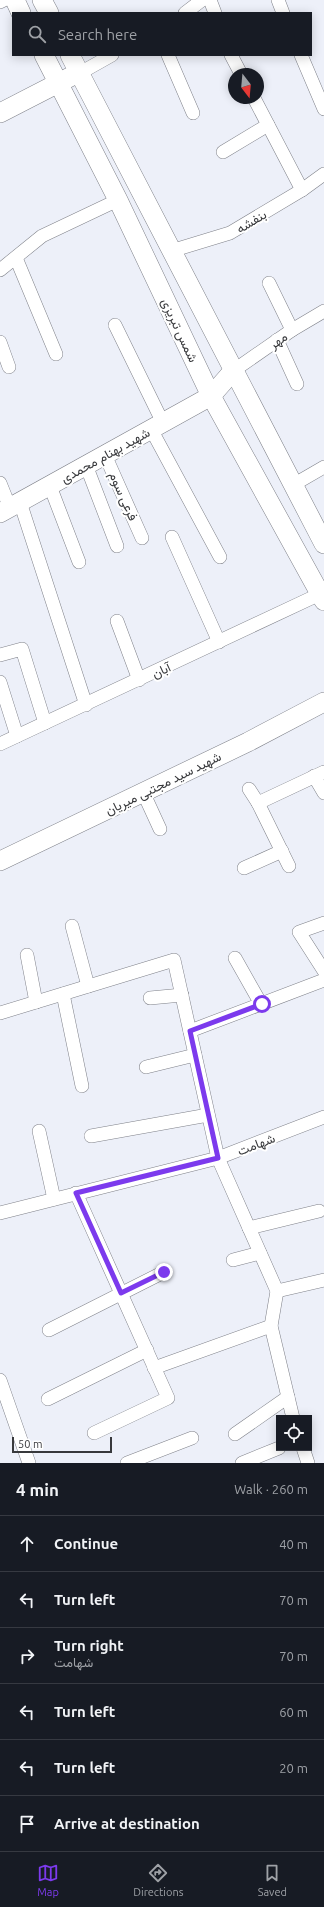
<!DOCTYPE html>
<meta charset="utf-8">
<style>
:root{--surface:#171b24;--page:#242831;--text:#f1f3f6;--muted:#9ea1a6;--line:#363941;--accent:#7c3aed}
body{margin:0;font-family:Ubuntu,Vazirmatn,sans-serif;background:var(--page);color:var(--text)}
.controls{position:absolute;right:12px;bottom:12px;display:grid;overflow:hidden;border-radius:0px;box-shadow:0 2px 10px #0003}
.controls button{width:36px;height:36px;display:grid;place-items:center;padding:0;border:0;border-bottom:1px solid var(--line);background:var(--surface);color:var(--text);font:20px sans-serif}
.compass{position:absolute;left:228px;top:68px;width:36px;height:36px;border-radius:50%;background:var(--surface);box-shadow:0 2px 10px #0003;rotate:164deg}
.scale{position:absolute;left:12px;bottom:10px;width:100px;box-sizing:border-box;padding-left:4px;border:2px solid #38393c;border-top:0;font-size:11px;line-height:14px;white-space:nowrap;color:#38393c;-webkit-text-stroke:3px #fff;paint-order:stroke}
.stop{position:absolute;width:12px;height:12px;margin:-9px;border:3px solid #7c3aed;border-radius:50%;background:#fff}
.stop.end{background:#7c3aed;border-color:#fff;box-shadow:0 1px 4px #0008}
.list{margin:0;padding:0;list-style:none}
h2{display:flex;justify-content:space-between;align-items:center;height:52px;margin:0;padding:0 16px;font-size:17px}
h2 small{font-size:13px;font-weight:400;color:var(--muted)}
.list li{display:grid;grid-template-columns:26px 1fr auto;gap:12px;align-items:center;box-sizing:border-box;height:56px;padding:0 16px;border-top:1px solid var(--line)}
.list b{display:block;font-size:15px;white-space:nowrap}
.list p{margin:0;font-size:13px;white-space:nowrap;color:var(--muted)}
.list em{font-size:13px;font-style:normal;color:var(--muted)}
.icon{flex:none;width:22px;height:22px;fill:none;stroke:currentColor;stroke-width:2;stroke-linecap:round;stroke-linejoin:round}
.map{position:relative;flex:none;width:324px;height:1463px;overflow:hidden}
.search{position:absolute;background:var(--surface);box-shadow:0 2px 10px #0003;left:12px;right:12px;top:12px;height:44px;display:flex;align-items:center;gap:10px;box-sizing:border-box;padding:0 14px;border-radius:0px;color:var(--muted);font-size:15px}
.sheet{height:388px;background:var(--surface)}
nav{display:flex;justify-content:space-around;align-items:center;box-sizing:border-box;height:56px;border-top:1px solid var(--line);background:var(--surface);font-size:11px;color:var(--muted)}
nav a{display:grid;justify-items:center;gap:2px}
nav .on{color:var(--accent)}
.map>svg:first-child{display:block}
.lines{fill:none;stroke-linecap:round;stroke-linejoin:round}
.street-casing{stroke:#7f8189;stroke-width:14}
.secondary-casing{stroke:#7f8189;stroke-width:20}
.street{stroke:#fff;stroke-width:13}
.secondary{stroke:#fff;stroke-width:19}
.route{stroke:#7c3aed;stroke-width:5}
.labels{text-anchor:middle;stroke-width:4;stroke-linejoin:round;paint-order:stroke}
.street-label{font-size:13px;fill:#38393c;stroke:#fff}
</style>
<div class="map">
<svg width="324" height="1463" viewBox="0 0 324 1463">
<rect width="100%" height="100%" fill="#edf0f9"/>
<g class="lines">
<g class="street-casing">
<g id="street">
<polyline points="210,0 215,13"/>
<polyline points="278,0 283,13"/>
<polyline points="0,2 4,0"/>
<polyline points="185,13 202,0"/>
<polyline points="168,55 193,113"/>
<polyline points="231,55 241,74"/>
<polyline points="301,55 324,109"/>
<polyline points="80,73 112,55"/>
<polyline points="254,98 302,190"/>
<polyline points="223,152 268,125"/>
<polyline points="171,251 230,233 302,190 324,174"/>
<polyline points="16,258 56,354"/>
<polyline points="0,270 42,236 118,200"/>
<polyline points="269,283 292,330"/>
<polyline points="115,325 163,423"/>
<polyline points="277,340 297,384"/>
<polyline points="0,342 9,367"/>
<polyline points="233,371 292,330 324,311"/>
<polyline points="151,429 220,557"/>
<polyline points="105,455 142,538"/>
<polyline points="86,465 117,546"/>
<polyline points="0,483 10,508"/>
<polyline points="293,485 324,467"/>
<polyline points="50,486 79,562"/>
<polyline points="20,502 86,705"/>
<polyline points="172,537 219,642"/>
<polyline points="117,621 139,680"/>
<polyline points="0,655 22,649 45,723"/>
<polyline points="0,682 17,736"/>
<polyline points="0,744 320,594"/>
<polyline points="314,776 324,793"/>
<polyline points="249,789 258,803 324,772"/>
<polyline points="143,792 160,829"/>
<polyline points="258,803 289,866"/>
<polyline points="244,868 282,851"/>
<polyline points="324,923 299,932 324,971"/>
<polyline points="72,926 88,986"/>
<polyline points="27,955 36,1002"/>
<polyline points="235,958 261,1004"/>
<polyline points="63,994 82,1086"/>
<polyline points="150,998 182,995"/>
<polyline points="0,1013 174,960 218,1158 277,1291 271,1326 293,1418"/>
<polyline points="190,1031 324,980"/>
<polyline points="146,1067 195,1055"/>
<polyline points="39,1131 54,1199"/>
<polyline points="91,1136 208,1115"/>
<polyline points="76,1193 168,1398 94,1433"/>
<polyline points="0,1213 218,1158 324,1117"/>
<polyline points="249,1228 319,1211"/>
<polyline points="233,1260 260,1253"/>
<polyline points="277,1291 324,1280"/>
<polyline points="49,1330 164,1272"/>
<polyline points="154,1368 271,1326"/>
<polyline points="0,1380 29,1463"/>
<polyline points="48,1399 147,1350"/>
<polyline points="235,1434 288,1397"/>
<polyline points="303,1448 308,1463"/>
<polyline points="127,1463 192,1438"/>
<polyline points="242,1463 279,1448"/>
</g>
</g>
<g class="secondary-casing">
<g id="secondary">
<polyline points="15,0 21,13"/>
<polyline points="42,0 49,13"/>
<polyline points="44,55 118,200 211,396 324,601"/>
<polyline points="70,55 324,544"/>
<polyline points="0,113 70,77"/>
<polyline points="0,513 211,396 233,371"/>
<polyline points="0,861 248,742 324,702"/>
</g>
</g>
<use href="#street" class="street"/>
<use href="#secondary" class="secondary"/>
</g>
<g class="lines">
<polyline class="route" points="164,1272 121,1293 76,1193 218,1158 190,1031 262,1004"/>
</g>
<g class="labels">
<g class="street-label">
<text transform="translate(251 221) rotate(-31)" y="5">بنفشه</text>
<text transform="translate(180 330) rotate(65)" y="5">شمس تبریزی</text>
<text transform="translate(278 340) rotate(-35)" y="5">مهر</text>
<text transform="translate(105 455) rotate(-29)" y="5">شهید بهنام محمدی</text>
<text transform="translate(124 496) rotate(66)" y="5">فرعی سوم</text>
<text transform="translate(161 670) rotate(-25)" y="5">آبان</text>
<text transform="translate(163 783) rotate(-26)" y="5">شهید سید مجتبی میریان</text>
<text transform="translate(256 1144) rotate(-21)" y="5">شهامت</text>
</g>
</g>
</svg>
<div class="controls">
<button><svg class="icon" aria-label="locate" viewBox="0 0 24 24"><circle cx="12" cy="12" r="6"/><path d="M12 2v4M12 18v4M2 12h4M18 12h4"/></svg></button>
</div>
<svg class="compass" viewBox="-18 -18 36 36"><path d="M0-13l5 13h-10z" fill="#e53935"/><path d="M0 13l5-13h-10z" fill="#9ea1a6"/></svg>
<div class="scale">50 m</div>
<div class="stop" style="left:262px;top:1004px"></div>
<div class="stop end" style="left:164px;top:1272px"></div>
<div class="search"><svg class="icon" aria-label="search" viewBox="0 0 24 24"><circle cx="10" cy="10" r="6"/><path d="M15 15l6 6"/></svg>Search here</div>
</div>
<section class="sheet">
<h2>4 min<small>Walk · 260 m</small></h2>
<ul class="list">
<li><svg class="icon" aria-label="ahead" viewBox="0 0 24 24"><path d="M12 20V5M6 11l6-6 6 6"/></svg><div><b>Continue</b></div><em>40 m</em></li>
<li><svg class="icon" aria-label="left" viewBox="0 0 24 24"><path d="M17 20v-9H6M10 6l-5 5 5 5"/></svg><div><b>Turn left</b></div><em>70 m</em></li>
<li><svg class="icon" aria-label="right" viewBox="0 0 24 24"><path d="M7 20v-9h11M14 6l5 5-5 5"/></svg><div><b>Turn right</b><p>شهامت</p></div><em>70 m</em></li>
<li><svg class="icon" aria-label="left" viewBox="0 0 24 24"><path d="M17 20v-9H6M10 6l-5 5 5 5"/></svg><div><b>Turn left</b></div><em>60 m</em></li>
<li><svg class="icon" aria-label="left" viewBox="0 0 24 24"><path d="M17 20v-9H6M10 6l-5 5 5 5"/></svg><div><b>Turn left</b></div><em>20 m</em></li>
<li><svg class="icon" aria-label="arrive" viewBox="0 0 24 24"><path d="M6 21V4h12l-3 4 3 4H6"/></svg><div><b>Arrive at destination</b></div></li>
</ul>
</section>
<nav>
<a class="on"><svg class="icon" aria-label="map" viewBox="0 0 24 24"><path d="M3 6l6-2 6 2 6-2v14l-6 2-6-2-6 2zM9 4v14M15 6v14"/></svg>Map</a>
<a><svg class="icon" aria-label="directions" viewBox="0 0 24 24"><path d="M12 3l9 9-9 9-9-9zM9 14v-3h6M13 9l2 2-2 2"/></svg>Directions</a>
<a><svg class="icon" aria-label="saved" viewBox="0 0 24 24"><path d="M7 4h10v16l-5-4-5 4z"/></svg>Saved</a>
</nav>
